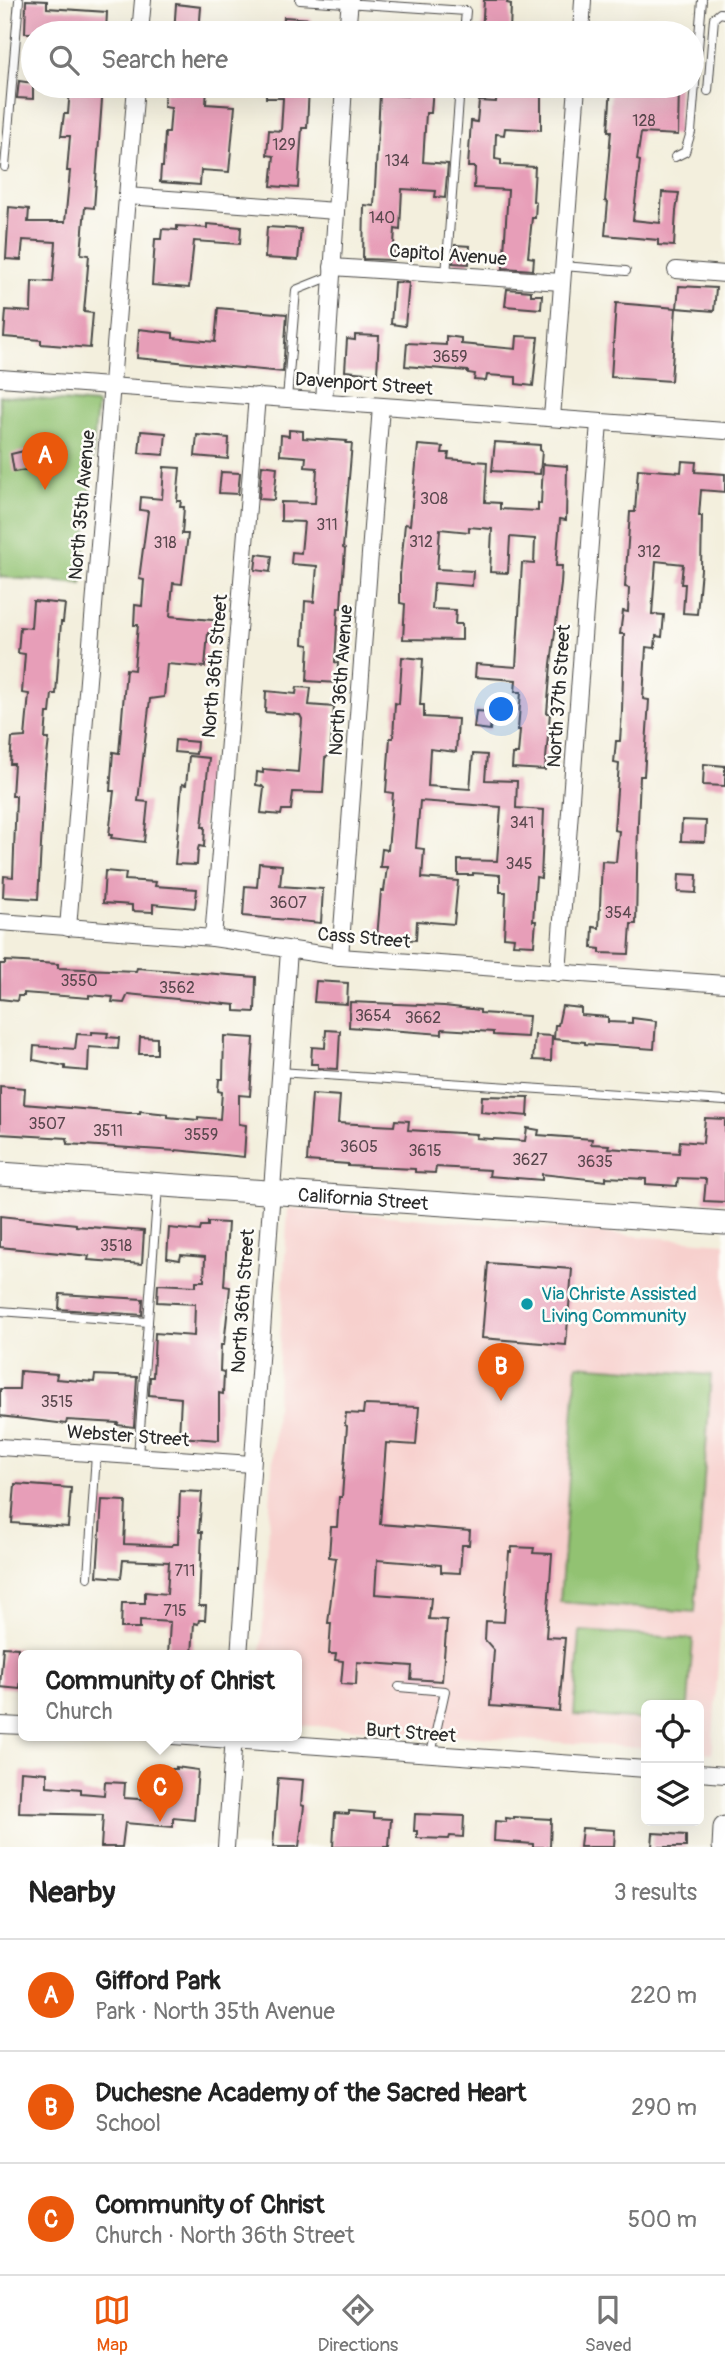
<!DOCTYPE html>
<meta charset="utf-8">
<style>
:root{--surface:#fff;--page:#f6f6f6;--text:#222;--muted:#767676;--line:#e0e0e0;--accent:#ea580c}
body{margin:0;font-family:Pangolin,sans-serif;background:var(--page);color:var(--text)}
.controls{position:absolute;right:21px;bottom:21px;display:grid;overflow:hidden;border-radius:10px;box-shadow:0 7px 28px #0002}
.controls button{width:63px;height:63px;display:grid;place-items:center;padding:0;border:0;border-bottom:2px solid var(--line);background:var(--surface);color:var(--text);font:35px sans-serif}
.you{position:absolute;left:502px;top:710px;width:24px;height:24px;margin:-18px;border:5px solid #fff;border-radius:50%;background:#1a73e8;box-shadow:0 0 0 10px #1a73e833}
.badge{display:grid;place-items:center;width:46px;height:46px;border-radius:50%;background:var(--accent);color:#fff;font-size:23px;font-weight:700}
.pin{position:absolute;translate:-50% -58px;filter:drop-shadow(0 2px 4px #0008)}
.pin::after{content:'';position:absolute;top:37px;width:24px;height:21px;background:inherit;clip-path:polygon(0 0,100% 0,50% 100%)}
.popup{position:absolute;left:18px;top:1650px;width:284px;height:91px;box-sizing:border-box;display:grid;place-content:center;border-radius:10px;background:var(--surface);filter:drop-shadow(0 2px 5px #0005);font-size:23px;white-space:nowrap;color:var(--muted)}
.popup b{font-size:26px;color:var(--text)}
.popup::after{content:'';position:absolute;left:50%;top:100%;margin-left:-14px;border:14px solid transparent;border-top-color:var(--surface)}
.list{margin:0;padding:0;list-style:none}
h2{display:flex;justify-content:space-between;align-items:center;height:91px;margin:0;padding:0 28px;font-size:30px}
h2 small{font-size:23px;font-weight:400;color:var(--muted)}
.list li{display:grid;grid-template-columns:46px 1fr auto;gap:21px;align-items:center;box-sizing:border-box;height:112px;padding:0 28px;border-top:2px solid var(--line)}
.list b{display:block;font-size:26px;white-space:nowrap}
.list p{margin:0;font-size:23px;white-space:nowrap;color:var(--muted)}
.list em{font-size:23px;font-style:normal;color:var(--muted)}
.icon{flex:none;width:38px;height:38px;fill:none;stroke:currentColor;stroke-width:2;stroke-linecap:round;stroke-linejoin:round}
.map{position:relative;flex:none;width:725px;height:1847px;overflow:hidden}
.search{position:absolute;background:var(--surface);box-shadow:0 7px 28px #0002;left:21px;right:21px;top:21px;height:77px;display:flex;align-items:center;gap:18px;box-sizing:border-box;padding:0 24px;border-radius:38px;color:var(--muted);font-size:26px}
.sheet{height:427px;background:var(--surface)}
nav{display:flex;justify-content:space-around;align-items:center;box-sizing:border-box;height:98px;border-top:2px solid var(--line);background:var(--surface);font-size:19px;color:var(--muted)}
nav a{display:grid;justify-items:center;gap:4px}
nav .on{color:var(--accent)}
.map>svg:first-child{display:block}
.built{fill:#f7d0cd}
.green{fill:#92c272;stroke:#5e764e;stroke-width:2}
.building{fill:#e79eb8}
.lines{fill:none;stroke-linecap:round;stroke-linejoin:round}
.lane-casing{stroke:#494846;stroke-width:10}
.street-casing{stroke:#494846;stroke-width:18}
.secondary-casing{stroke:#494846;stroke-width:25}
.lane{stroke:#fff;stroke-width:8}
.street{stroke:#fff;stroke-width:16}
.secondary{stroke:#fff;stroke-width:23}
.culture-dot{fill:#0f9aa8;stroke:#fdfcf7;stroke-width:2.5}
.labels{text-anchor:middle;stroke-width:5;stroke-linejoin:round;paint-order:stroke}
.number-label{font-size:16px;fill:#5a484e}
.street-label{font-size:19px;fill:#2b2b2b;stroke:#fdfcf7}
.culture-label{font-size:19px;fill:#0d838f;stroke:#fdfcf7;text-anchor:start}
</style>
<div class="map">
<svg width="725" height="1847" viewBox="0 0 725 1847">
<rect width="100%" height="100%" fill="#fdfcf7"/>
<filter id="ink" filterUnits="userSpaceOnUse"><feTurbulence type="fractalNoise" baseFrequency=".0143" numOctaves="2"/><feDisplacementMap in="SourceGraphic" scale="14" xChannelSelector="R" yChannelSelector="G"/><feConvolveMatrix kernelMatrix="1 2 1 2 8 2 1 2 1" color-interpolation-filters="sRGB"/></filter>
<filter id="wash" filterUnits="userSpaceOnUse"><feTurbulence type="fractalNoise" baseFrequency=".00686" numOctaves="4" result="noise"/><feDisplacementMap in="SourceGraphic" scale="28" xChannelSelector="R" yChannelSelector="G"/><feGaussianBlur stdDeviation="1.57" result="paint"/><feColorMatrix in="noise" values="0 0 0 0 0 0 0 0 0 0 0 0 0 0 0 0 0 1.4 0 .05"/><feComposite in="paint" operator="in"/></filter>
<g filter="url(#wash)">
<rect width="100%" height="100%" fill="#f3efdd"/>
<polygon class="built" points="288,1208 725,1243 725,1560 712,1753 699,1752 699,1705 646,1705 646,1748 297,1725 296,1656 261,1656"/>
<g class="green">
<polygon points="0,396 97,404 82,584 0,577"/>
<polygon points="577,1365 711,1375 695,1612 560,1602"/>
<polygon points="580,1631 693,1639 688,1705 646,1705 646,1720 574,1715"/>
</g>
<g id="blocks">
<g class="building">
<polygon points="26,0 47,1 47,8 107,12 106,32 25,33"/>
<polygon points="484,0 508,0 507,3 511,4 510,33 482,33"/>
<polygon points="176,4 201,7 199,33 174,33"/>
<polygon points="284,17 311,19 310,33 283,33"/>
<polygon points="19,81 33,83 33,99 17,98"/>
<polygon points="75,86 103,86 94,208 85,207 81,254 89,255 84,312 93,313 90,348 41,344 41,340 4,337 6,310 31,312 32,281 53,282 56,242 23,240 21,260 6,259 9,207 29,209 28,222 65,222 70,171 67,171 70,136 61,136 64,114 68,114 70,89 74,90"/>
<polygon points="172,86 207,87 206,104 235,106 229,172 201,170 200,185 160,182 161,167 163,167 165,133 169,133 171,108 164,107 165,91 172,92"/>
<polygon points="266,86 309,86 307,128 302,128 298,188 271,186 274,156 267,155 269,130 281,131 283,98 266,98"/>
<polygon points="414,86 433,86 431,113 426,113 423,162 448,164 445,198 435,197 436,191 402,189 400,230 395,229 393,260 363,259 364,205 374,206 380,94 407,96 407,88 413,88"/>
<polygon points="497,86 541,86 541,130 505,128 504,135 496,134 495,159 501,160 501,165 535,167 533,201 536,202 535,218 532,218 528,257 534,258 533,270 503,268 508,190 474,188 475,167 468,167 471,121 477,122 479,101 496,102"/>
<polygon points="611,86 679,86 678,135 641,133 637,160 640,161 633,220 660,223 662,192 679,193 676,211 674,246 658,245 658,240 605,235 608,202 605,201 611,131 608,131"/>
<polygon points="207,224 241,227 240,244 194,241 189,288 152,285 155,239 161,239 162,229 177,230 177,226 207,228"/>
<polygon points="267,227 301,229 298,260 265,258"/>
<polygon points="455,245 470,246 469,264 453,263"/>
<polygon points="394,282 409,283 405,326 391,324"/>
<polygon points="679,286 716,288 714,311 677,308"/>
<polygon points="507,289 531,291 531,295 542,295 541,309 505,306"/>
<polygon points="616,303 676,308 671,381 611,377"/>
<polygon points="218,308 287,314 283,372 137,358 139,329 173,333 173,338 215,342"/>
<polygon points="355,335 379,336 377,374 345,371 347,339 355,340"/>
<polygon points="446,336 461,338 461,344 516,349 517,336 538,337 533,386 516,384 516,377 487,375 486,381 474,380 475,374 468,373 468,371 405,366 407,343 446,345"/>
<polygon points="289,430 303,431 303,438 347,441 346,443 352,443 343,548 345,549 342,590 341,608 338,608 335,662 338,663 337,683 307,681 309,645 303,644 305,601 314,602 317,566 291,564 292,552 301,553 304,522 281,521 281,502 315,503 317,468 305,467 306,457 280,455 281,435 289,436"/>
<polygon points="141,431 166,433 164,455 139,453"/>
<polygon points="197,435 229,438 228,459 195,456"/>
<polygon points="495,442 540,445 540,450 542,451 540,474 492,471"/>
<polygon points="418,445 443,447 442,453 449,453 448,459 487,462 485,502 500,503 500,509 538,511 538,503 541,504 543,464 567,466 566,520 560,519 556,566 562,566 561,584 551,664 547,713 550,713 545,770 512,768 513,754 518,754 520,730 518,730 521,692 515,692 516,680 475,677 476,664 516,667 522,563 534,564 535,539 510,537 508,573 490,572 492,529 469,527 469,532 440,529 437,569 473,571 472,586 434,583 432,609 456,610 455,624 462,624 462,640 403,639 405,604 400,603 400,575 405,524 410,525"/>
<polygon points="28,450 32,469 14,472 11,454"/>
<polygon points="682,461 696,462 695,472 725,474 725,492 701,490 699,516 702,516 701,569 697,614 683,613 685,584 681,584 683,564 656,561 652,614 664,615 662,637 656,636 655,648 646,647 643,699 649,700 644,776 640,776 638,822 636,924 631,924 629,954 600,953 600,949 592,948 593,927 599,928 602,861 616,862 619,831 614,830 619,764 614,763 616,741 620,741 622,712 624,634 620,634 623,611 628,612 629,588 625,587 630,512 635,512 638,469 681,472"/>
<polygon points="262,465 277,467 274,500 259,499"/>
<polygon points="164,467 180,468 177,501 181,501 180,507 184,507 182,534 188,534 182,584 173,583 170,616 222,621 221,634 208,633 205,667 167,664 164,697 150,699 138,801 148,802 144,842 111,838 112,835 109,835 114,791 110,791 113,752 119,753 126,669 134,670 138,625 134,625 135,605 142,606 144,580 139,579 148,511 140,510 141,497 162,499"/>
<polygon points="221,472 240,473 238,494 219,493"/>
<polygon points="257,554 272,556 270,572 255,570"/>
<polygon points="33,601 65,604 63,622 61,622 56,694 52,694 50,713 47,713 45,739 49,739 45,773 38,899 3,897 4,876 13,877 16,798 16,796 12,796 14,764 10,764 12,738 25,737 29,694 22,693 25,654 18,653 20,627 31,628"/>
<polygon points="402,657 423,659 420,705 424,705 424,717 458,719 456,752 430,749 428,786 470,789 473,754 487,755 485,780 517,781 516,808 544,810 541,878 536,877 533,921 536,921 534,945 513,944 514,938 504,937 506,892 500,892 500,875 473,873 473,875 458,875 458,860 497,861 501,807 420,801 416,848 424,849 422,878 458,881 454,924 417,921 416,940 377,938 381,891 384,891 387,867 380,867 382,849 388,850 393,793 386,792 390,738 393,738 395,703 399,704"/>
<polygon points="297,687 311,688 309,705 334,707 330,755 325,758 323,793 293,792 291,810 282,810 281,815 261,813 264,788 262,786 256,785 257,772 263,773 263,769 298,772 302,719 300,715 265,712 266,691 296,694"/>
<polygon points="476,711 492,712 490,730 474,728"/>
<polygon points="175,740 197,742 196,754 174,752"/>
<polygon points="189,756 209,758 202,827 205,827 204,847 199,846 198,849 197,865 175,864 182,784 186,785"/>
<polygon points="704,764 725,766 725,786 703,785"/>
<polygon points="682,820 706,821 705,842 681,841"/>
<polygon points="259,863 282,865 280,886 323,889 321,923 243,916 245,886 257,887"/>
<polygon points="105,871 126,873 125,880 156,882 155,886 197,889 195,908 153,904 153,912 132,911 132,905 103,903"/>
<polygon points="679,874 697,875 696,893 678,892"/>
<polygon points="5,961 58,964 58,968 136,971 137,968 256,977 255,1012 235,1011 235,1005 128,994 124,1003 112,1002 113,997 89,995 89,998 24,993 24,996 18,996 17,1001 0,999 0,964 5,964"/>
<polygon points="316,981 348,983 347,1004 314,1002"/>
<polygon points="350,1002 444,1006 480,1010 480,1013 529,1016 527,1037 493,1035 493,1032 442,1029 442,1034 349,1027"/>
<polygon points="562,1006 581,1008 581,1015 608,1017 608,1022 632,1023 632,1018 656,1021 654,1049 585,1044 585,1042 554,1039 555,1025 558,1025"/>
<polygon points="326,1030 340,1031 338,1069 318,1068 318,1064 311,1064 312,1047 325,1048"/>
<polygon points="92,1032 108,1033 107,1037 119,1038 118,1049 89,1047 88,1071 65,1069 65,1066 33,1060 34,1046 75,1049 77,1034 92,1035"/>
<polygon points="535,1035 552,1036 551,1061 533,1060"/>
<polygon points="224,1036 254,1038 250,1096 239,1095 239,1124 246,1125 244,1157 176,1150 176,1151 68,1144 67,1138 0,1134 0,1086 25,1088 24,1104 128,1113 140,1113 140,1111 168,1114 168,1117 198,1120 198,1117 220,1119 222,1092 218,1091 219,1079 223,1079"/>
<polygon points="140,1037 157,1038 157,1054 139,1054"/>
<polygon points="312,1094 340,1096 338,1123 394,1126 395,1120 409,1121 408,1130 477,1134 476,1138 525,1141 527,1128 539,1130 538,1135 592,1139 591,1144 609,1145 608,1148 679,1153 680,1141 703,1143 705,1118 725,1119 725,1202 704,1201 706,1179 678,1178 677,1186 646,1184 646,1179 606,1177 606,1181 542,1174 542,1180 489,1176 490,1170 436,1167 435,1173 415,1172 415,1169 348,1166 348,1164 307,1161"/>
<polygon points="482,1096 529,1097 528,1116 481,1112"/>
<polygon points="0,1216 76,1224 76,1226 144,1231 142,1264 88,1260 89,1256 0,1247"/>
<polygon points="208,1222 228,1223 224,1286 230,1287 224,1345 221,1345 220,1371 224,1372 223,1394 219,1393 219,1440 179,1437 181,1398 149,1395 150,1377 153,1377 155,1333 194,1336 195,1304 157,1302 158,1284 196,1286 196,1281 204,1281 205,1257 181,1255 180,1260 167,1258 169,1228 200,1231 201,1226 208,1226"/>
<polygon points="488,1263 572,1269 566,1345 482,1338"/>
<polygon points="60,1294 143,1299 142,1315 59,1309"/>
<polygon points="20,1371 57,1374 56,1379 94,1382 95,1375 137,1377 134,1427 117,1425 118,1423 67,1420 66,1424 0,1416 0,1389 19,1389"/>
<polygon points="364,1405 419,1407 416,1445 386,1443 380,1524 470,1531 469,1545 462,1545 460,1573 441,1572 441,1565 377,1560 375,1594 431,1598 429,1619 447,1620 442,1681 411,1679 412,1666 357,1662 356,1685 341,1684 343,1661 335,1660 336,1654 329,1654 331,1623 328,1623 336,1558 329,1557 331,1527 337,1527 339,1497 342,1497 347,1426 345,1425 346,1413 363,1414"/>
<polygon points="15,1484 71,1488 68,1527 12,1523"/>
<polygon points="180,1491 202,1492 199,1532 202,1532 199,1606 206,1606 205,1620 199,1620 198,1624 194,1623 192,1655 168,1656 170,1622 140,1620 140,1628 121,1628 122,1603 145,1603 145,1592 167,1594 169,1562 123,1560 121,1578 97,1576 102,1500 126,1501 124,1544 172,1546 173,1544 178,1544"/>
<polygon points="512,1547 534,1548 533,1553 552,1554 546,1637 565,1638 559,1711 490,1706 494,1650 485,1640 486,1621 504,1622 509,1552 511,1552"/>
<polygon points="3,1647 18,1648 18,1652 23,1652 20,1689 0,1687"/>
<polygon points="176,1767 198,1770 194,1820 173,1818 173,1827 125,1823 122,1847 101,1847 103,1815 19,1813 21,1771 47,1773 47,1786 81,1789 81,1793 104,1795 105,1782 125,1783 124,1798 169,1801 172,1769 176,1769"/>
<polygon points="278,1778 303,1780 301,1805 304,1806 299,1847 273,1847"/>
<polygon points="349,1811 374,1813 374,1818 391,1819 389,1847 333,1847 335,1813 349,1814"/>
<polygon points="415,1814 464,1816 463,1837 450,1836 449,1839 417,1838 417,1831 414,1831"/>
<polygon points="514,1817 551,1819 550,1847 533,1847 533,1844 494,1841 495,1821 506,1822 506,1818 514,1819"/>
<polygon points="582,1828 615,1830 614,1847 580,1847"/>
<polygon points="653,1833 686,1835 686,1847 652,1847"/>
</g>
</g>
</g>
<g filter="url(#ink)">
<use href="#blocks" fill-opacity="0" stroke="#494846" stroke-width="2"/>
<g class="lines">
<g class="lane-casing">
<g id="lane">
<polyline points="300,0 466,11 464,33"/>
<polyline points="708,91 714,18 720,13 725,14"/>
<polyline points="675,157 685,152 691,132 702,0"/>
<polyline points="5,167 19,0"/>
<polyline points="563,266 626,271"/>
<polyline points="446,275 460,86"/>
<polyline points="287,399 296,290 331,276"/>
<polyline points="279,1072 725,1101"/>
<polyline points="0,1311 148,1322"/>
<polyline points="138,1456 158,1187"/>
<polyline points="88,1577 96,1454"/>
<polyline points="399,1687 445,1691 431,1754"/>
</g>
</g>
<g class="street-casing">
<g id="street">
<polyline points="140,33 143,0"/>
<polyline points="347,33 350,0"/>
<polyline points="581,33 583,0"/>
<polyline points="127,196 336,211"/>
<polyline points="332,267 562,282"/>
<polyline points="676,270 725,274"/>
<polyline points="0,378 725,431"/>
<polyline points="324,401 344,86"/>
<polyline points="552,418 577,86"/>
<polyline points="0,922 213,938 340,957 725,984"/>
<polyline points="68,928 136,86"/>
<polyline points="213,938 257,396"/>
<polyline points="340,957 381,406"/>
<polyline points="558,973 599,422"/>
<polyline points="0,1447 252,1464"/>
<polyline points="239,1656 289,950"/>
<polyline points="0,1725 24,1726"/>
<polyline points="173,1736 646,1769"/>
<polyline points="699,1773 725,1775"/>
<polyline points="226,1847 234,1736"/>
</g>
</g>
<g class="secondary-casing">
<g id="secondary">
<path id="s1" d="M0,1174L725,1223"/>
<polyline points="724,1847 725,1828"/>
</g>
</g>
<use href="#lane" class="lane"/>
<use href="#street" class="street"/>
<use href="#secondary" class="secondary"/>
</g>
</g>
<circle class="culture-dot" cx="527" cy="1304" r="7"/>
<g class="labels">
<g class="number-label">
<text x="644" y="126">128</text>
<text x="284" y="150">129</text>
<text x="397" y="166">134</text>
<text x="382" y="223">140</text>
<text x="450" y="362">3659</text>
<text x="434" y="504">308</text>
<text x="327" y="530">311</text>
<text x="421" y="547">312</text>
<text x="165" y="548">318</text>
<text x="649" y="557">312</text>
<text x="522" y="828">341</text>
<text x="519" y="869">345</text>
<text x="288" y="908">3607</text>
<text x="618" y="918">354</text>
<text x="79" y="986">3550</text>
<text x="177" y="993">3562</text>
<text x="373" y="1021">3654</text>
<text x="423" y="1023">3662</text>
<text x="47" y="1129">3507</text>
<text x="108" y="1136">3511</text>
<text x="201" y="1140">3559</text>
<text x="359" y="1152">3605</text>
<text x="425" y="1156">3615</text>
<text x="530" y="1165">3627</text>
<text x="595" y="1167">3635</text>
<text x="116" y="1251">3518</text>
<text x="57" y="1407">3515</text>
<text x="185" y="1576">711</text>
<text x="175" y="1616">715</text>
</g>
<g class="street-label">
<text transform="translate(448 254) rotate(4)" y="7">Capitol Avenue</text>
<text transform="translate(364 383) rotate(4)" y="7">Davenport Street</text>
<text transform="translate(81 505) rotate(-85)" y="7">North 35th Avenue</text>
<text transform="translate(214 666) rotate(-85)" y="7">North 36th Street</text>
<text transform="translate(340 680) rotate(-86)" y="7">North 36th Avenue</text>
<text transform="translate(558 696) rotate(-86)" y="7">North 37th Street</text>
<text transform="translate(364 937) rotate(5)" y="7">Cass Street</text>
<text dy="7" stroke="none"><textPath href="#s1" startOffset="364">California Street</textPath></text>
<text transform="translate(242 1301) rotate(-86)" y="7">North 36th Street</text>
<text transform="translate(128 1435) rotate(4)" y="7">Webster Street</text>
<text transform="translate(411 1732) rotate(4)" y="7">Burt Street</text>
</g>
<g class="culture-label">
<text x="541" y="1300">Via Christe Assisted<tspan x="541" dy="22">Living Community</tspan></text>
</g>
</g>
</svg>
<div class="controls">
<button><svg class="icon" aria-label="locate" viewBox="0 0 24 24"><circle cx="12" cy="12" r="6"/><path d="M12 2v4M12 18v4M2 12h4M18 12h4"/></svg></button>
<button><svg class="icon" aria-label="layers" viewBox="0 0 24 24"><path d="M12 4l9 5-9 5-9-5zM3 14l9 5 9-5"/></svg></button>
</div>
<div class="you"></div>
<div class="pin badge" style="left:45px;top:490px">A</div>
<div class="pin badge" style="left:501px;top:1401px">B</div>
<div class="pin badge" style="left:160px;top:1822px">C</div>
<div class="popup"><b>Community of Christ</b>Church</div>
<div class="search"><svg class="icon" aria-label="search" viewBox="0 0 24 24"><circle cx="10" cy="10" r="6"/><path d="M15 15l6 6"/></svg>Search here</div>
</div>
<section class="sheet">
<h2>Nearby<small>3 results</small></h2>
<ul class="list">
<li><span class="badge">A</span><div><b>Gifford Park</b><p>Park · North 35th Avenue</p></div><em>220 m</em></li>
<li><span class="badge">B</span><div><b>Duchesne Academy of the Sacred Heart</b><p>School</p></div><em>290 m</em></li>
<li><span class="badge">C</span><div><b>Community of Christ</b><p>Church · North 36th Street</p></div><em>500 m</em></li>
</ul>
</section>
<nav>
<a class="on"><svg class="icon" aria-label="map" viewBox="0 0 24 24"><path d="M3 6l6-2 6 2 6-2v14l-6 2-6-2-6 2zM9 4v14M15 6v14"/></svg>Map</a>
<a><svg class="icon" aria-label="directions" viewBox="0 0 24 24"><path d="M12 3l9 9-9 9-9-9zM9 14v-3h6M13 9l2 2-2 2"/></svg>Directions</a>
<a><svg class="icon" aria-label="saved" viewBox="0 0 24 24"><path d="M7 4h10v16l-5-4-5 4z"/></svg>Saved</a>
</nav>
